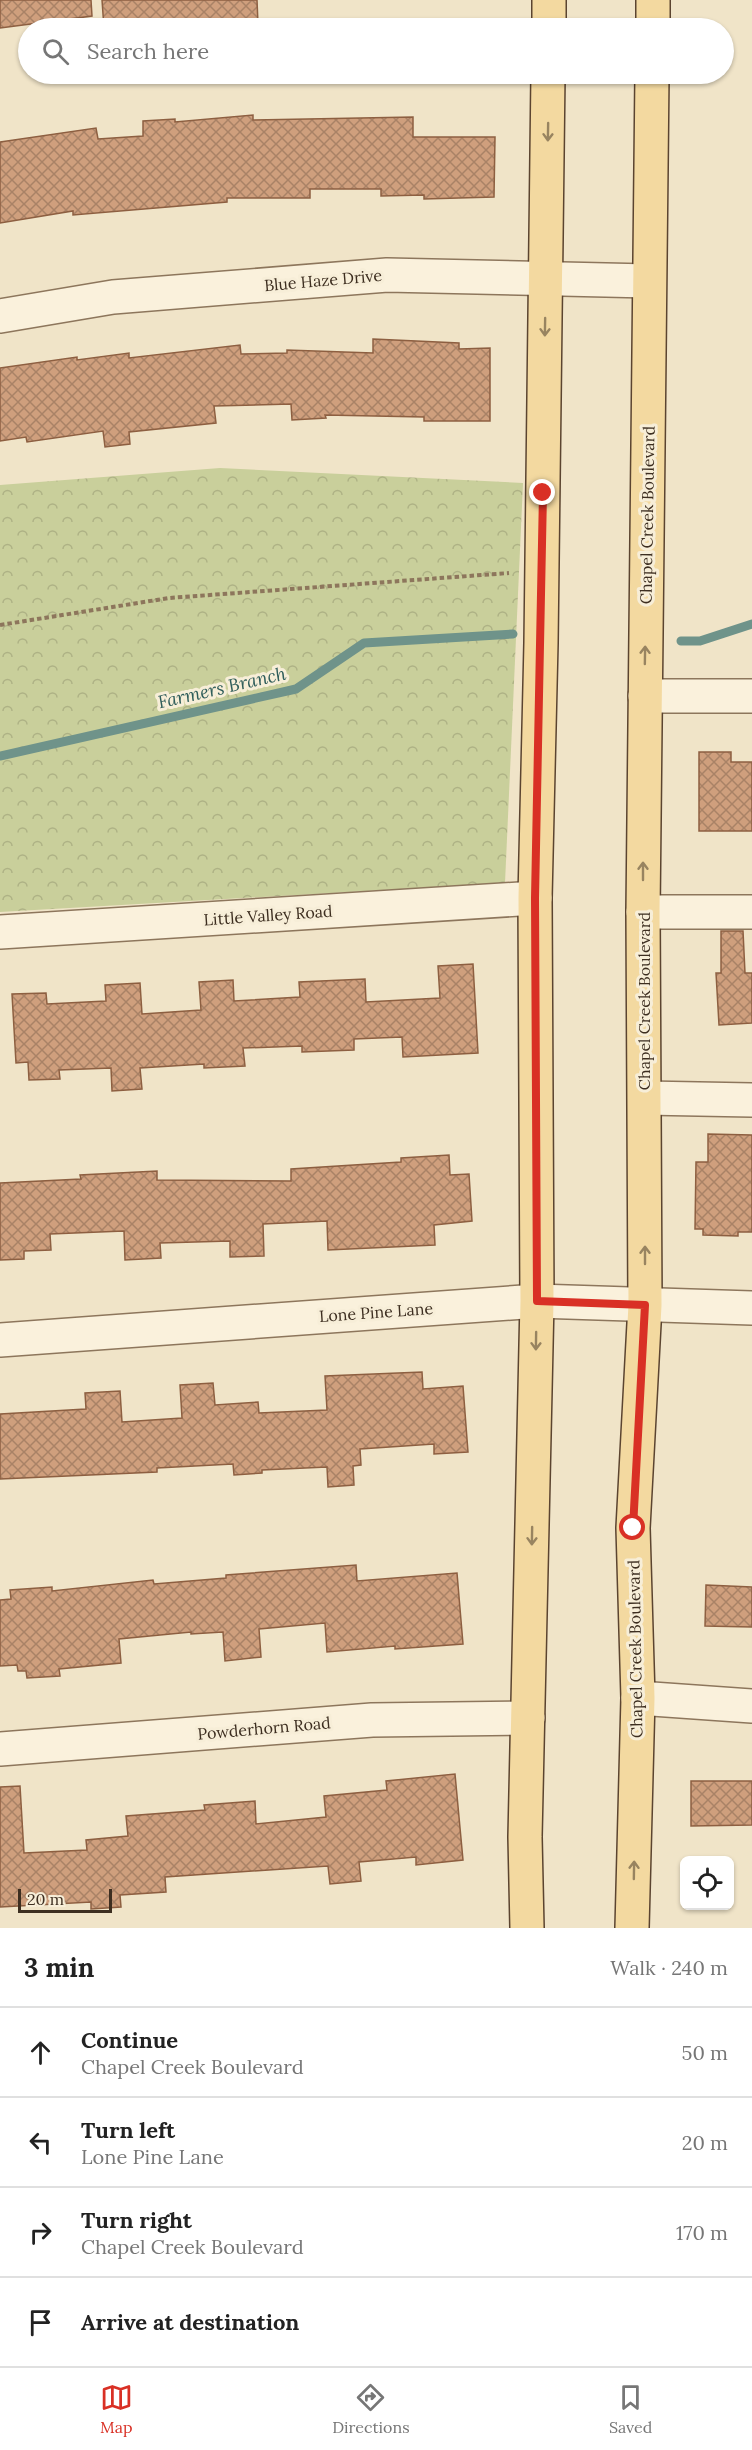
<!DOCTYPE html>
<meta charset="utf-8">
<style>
:root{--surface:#fff;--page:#f6f6f6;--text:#222;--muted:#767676;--line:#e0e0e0;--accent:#d93025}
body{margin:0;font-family:Lora,serif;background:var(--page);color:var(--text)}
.controls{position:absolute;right:18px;bottom:18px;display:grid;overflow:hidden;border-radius:9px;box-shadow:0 2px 4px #0004}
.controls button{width:54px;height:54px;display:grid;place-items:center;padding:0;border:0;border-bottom:2px solid var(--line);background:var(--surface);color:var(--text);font:30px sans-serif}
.scale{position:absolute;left:18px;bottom:15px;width:94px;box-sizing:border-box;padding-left:6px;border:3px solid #3d2e20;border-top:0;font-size:16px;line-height:21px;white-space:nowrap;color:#3d2e20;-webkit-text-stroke:4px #f7eed8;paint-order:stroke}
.stop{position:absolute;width:18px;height:18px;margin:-14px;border:4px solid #d93025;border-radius:50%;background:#fff}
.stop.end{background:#d93025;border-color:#fff;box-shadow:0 2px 6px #0008}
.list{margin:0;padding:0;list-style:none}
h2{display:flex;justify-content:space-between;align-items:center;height:78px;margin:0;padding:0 24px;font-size:26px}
h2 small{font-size:20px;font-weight:400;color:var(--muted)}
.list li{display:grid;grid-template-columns:39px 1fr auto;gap:18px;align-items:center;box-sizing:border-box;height:90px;padding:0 24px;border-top:2px solid var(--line)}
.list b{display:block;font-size:22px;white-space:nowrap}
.list p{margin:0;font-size:20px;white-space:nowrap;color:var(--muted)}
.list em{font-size:20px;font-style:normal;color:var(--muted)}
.icon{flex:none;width:33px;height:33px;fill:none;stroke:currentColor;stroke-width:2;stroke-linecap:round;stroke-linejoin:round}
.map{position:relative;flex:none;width:752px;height:1928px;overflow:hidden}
.search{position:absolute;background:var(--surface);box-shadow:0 2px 4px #0004;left:18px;right:18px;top:18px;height:66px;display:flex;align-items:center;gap:15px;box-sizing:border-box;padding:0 21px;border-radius:33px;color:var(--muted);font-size:22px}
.sheet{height:438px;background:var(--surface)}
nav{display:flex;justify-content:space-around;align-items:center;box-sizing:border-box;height:84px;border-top:2px solid var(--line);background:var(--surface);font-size:16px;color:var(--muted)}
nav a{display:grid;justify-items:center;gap:3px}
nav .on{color:var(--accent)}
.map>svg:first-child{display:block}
.park{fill:url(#park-crowns)}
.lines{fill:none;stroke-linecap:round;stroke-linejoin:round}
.stream{stroke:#6f938a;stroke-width:9}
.building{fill:url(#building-cross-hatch);stroke:#8d5f41;stroke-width:1.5}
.minor-casing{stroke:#8d765c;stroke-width:36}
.major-casing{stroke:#5b4430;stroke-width:36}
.path{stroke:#8d765c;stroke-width:4;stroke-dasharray:4.5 3;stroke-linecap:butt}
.minor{stroke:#faf1dc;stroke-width:33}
.major{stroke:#f3d9a0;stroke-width:33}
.oneway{stroke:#988460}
.route{stroke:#d93025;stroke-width:8}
.labels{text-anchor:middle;stroke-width:6;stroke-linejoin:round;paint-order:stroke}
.street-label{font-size:16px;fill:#3d2e20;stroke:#f7eed8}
.water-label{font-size:18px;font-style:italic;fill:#2f5d5a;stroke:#f7eed8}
</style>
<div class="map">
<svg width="752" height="1928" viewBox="0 0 752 1928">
<defs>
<pattern id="park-crowns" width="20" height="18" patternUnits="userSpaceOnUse" patternTransform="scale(1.5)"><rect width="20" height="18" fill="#c9cf9b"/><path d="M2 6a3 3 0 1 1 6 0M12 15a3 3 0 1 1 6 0" fill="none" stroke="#aeb285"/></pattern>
<pattern id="building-cross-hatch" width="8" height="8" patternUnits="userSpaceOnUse" patternTransform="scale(1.5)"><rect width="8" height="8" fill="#cf9f7d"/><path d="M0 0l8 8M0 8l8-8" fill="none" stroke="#a98266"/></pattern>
</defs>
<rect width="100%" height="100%" fill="#f0e4c8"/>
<polygon class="park" points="220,468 523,483 505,883 0,912 0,485"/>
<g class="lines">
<g class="stream">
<polyline points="681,641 700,641 752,624"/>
<polyline points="0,756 296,689 364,643 513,634"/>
</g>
</g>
<g class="building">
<polygon points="0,0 91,0 92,16 0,28"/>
<polygon points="102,0 257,0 258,24 195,26 195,23 104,28"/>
<polygon points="253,115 253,120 413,117 413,137 495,137 494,197 424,199 424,195 381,196 381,189 310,189 310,198 227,198 227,202 73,215 73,211 0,223 0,142 96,128 98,139 143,136 143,121 175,119 175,122"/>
<polygon points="373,339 459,343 459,349 490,348 490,421 424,421 424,417 325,415 326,418 292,420 291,404 214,406 216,423 129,432 130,444 105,447 103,431 27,442 26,437 0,441 0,368 77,357 77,360 129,353 129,358 240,345 241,354 287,353 287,350 373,353"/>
<polygon points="699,752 731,752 731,762 752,762 752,831 699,831"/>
<polygon points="721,931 743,931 745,973 752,973 752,1023 719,1025 716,973 721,973"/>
<polygon points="473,964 478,1053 403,1057 402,1037 354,1039 354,1050 302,1052 302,1046 243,1048 245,1066 204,1068 204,1064 140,1068 142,1089 112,1091 111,1068 59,1070 60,1079 29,1080 28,1062 16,1063 12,994 46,993 47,1004 106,1001 105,985 140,983 142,1014 201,1010 199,982 233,980 234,1001 300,997 299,982 365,979 366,1002 440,998 438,966"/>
<polygon points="708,1134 752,1135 752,1232 738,1232 738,1236 703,1235 703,1229 695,1229 696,1162 708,1162"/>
<polygon points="449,1155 450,1175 469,1174 472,1221 434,1225 435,1245 328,1250 327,1221 263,1224 264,1256 230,1257 230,1241 160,1243 161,1258 125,1260 124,1231 50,1234 51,1250 24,1251 24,1259 0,1260 0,1183 81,1179 80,1175 157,1171 157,1180 291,1181 291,1169 401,1162 401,1158"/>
<polygon points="422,1372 423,1389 463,1386 468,1452 434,1454 434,1444 360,1449 361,1465 353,1466 354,1485 328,1487 327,1467 262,1470 262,1473 234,1475 233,1464 157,1468 157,1472 0,1479 0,1414 86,1409 85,1393 120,1391 122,1422 182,1418 180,1385 213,1383 215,1405 258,1402 259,1413 327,1410 325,1376"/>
<polygon points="356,1565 357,1581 457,1573 463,1644 395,1649 395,1646 327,1652 325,1623 259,1629 261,1657 225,1661 223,1632 191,1634 191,1632 119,1639 121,1663 59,1669 60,1676 27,1678 26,1671 18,1671 17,1665 0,1666 0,1600 11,1599 10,1590 52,1587 52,1591 153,1580 154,1584 226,1578 226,1575"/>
<polygon points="706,1585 752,1587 752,1627 705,1626"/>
<polygon points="455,1774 463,1860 416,1865 416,1857 359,1862 361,1881 330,1884 328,1866 165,1877 166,1892 120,1895 121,1907 91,1909 91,1902 0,1907 0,1787 20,1786 24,1853 87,1850 86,1840 128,1836 126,1816 205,1810 204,1805 255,1801 256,1824 326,1817 324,1796 387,1790 386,1781"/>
<polygon points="691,1781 752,1781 752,1825 691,1826"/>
</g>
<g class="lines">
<g class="minor-casing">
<g id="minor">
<polyline points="0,316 113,297 387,275 649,281"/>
<polyline points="645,696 752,696"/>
<polyline points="643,912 752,912"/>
<polyline points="0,932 535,898"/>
<polyline points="645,1098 752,1100"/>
<polyline points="0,1340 537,1301 752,1308"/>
<polyline points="638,1698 752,1706"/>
<polyline points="0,1749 372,1720 528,1718"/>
</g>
</g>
<g class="major-casing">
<g id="major">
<polyline points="549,28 549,0"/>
<polyline points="653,28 653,0"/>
<polyline points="527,1928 525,1837 537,1301 535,898 541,643 548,74"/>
<polyline points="632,1928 638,1698 633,1528 645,1305 643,912 652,74"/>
</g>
</g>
<polyline class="path" points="0,625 169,598 509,573"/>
<use href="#minor" class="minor"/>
<use href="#major" class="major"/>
</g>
<defs><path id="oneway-shaft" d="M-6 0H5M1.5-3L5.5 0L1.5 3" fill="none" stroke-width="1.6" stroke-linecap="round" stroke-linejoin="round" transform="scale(1.5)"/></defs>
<g class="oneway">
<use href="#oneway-shaft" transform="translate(548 132) rotate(91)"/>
<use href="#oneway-shaft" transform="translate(545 327) rotate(91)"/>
<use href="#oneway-shaft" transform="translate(645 655) rotate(-89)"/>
<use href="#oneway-shaft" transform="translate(643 871) rotate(-90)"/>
<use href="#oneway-shaft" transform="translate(645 1255) rotate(-90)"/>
<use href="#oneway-shaft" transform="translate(536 1341) rotate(91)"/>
<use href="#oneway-shaft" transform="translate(532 1536) rotate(91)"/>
<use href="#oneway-shaft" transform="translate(634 1870) rotate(-89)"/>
</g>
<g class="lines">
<polyline class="route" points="543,493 535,898 537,1301 645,1305 633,1528"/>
</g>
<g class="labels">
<g class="street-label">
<text transform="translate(323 280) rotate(-5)" y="6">Blue Haze Drive</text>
<text transform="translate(647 515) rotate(-89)" y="6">Chapel Creek Boulevard</text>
<text transform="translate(268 915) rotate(-4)" y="6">Little Valley Road</text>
<text transform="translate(644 1001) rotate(-90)" y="6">Chapel Creek Boulevard</text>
<text transform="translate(376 1312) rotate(-4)" y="6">Lone Pine Lane</text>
<text transform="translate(635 1649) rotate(-91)" y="6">Chapel Creek Boulevard</text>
<text transform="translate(264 1728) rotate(-5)" y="6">Powderhorn Road</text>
</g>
<g class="water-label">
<text transform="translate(222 688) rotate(-13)" y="6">Farmers Branch</text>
</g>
</g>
</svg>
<div class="controls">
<button><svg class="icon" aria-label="locate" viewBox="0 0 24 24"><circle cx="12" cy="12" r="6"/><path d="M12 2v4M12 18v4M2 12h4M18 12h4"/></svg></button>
</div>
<div class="scale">20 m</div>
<div class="stop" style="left:633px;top:1528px"></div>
<div class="stop end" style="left:543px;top:493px"></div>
<div class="search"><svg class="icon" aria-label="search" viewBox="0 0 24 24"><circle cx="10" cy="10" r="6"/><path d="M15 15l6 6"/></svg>Search here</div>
</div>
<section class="sheet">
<h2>3 min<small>Walk · 240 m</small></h2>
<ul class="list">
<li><svg class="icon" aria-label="ahead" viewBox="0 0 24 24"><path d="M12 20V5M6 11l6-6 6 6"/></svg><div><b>Continue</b><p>Chapel Creek Boulevard</p></div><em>50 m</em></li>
<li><svg class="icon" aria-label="left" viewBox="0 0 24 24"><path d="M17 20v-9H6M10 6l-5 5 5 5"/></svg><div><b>Turn left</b><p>Lone Pine Lane</p></div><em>20 m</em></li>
<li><svg class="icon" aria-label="right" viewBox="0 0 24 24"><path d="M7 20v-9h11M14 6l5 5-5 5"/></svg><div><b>Turn right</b><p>Chapel Creek Boulevard</p></div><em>170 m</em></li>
<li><svg class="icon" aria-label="arrive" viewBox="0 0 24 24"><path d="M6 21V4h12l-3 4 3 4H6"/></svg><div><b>Arrive at destination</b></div></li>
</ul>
</section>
<nav>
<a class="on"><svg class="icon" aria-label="map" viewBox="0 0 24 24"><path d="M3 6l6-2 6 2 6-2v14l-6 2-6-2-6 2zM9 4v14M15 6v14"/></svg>Map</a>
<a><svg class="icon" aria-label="directions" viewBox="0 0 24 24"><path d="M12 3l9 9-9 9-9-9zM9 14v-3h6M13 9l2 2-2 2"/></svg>Directions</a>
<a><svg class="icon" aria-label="saved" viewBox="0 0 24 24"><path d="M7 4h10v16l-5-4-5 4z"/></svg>Saved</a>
</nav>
